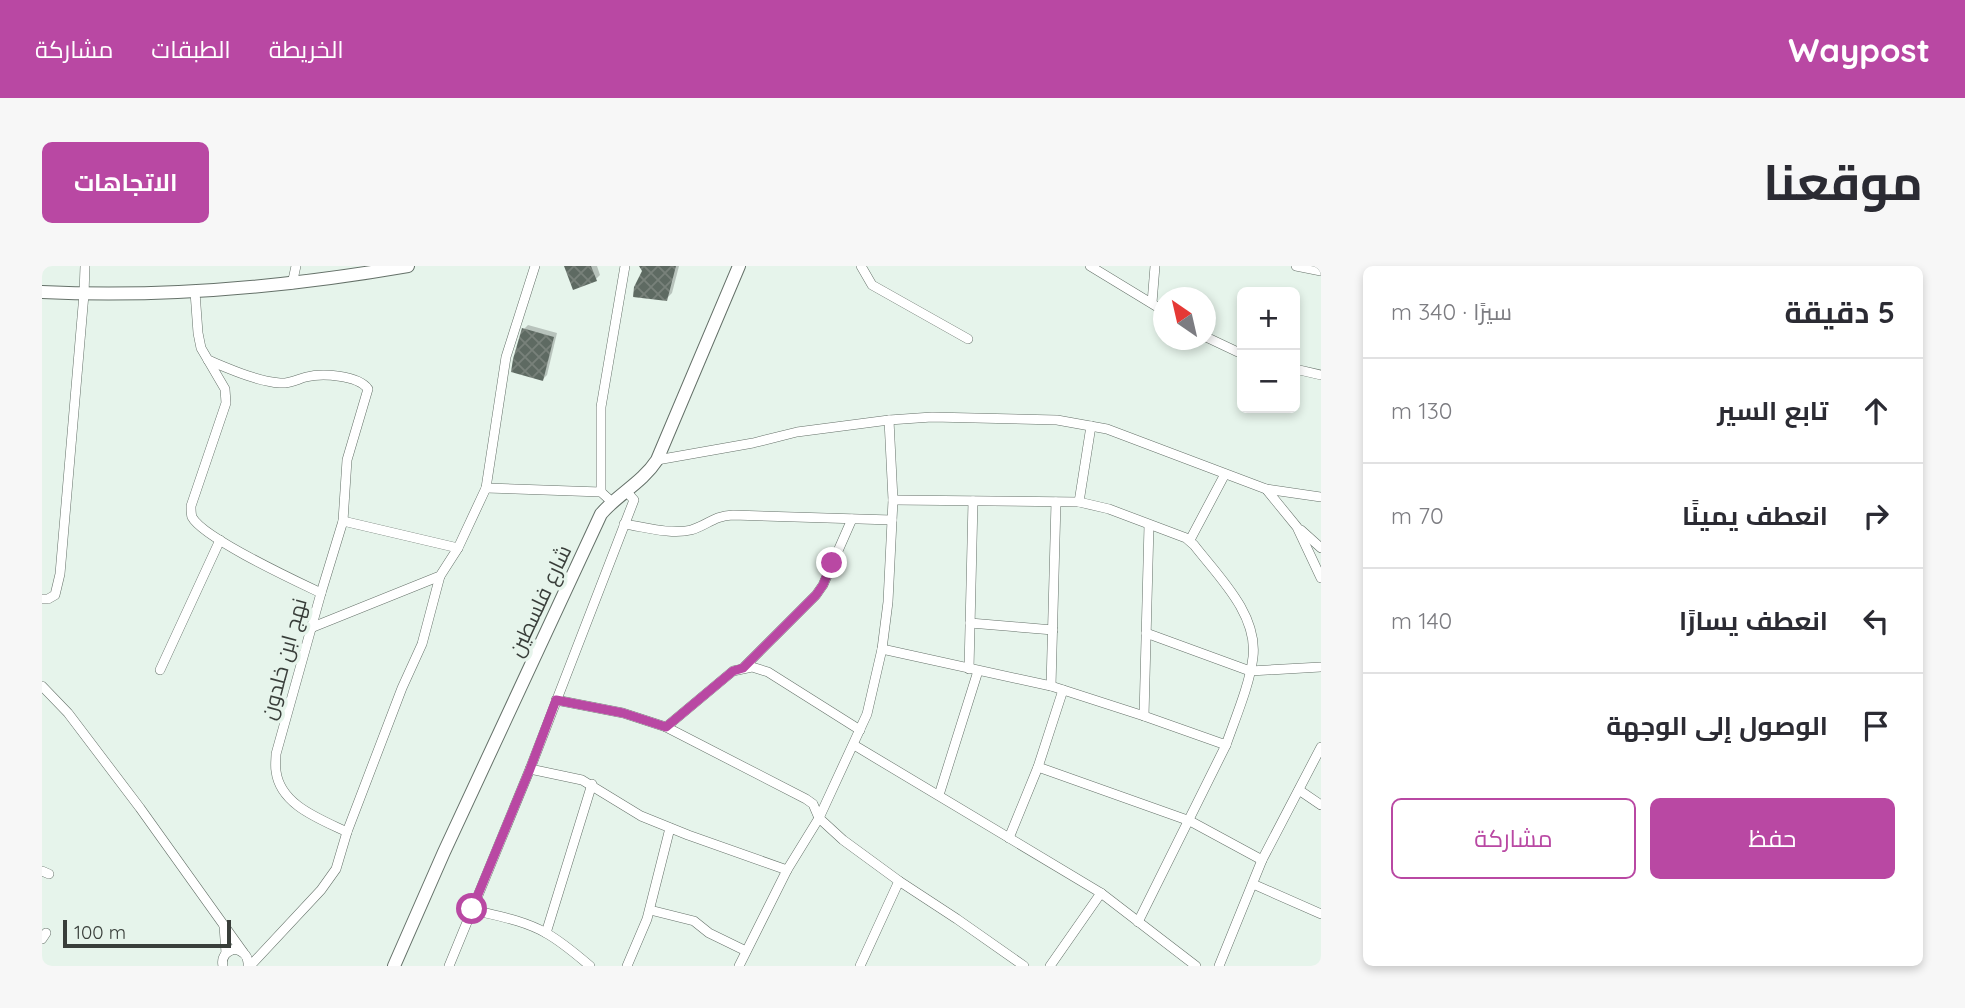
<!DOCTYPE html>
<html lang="ar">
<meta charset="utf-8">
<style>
:root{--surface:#fff;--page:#f7f7f7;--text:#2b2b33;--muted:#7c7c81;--line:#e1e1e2;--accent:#b948a3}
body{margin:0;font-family:Quicksand,Cairo,sans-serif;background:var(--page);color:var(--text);direction:rtl}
.controls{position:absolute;right:21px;top:21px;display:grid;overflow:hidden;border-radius:10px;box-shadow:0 4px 10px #0003}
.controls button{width:63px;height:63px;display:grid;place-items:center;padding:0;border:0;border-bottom:2px solid var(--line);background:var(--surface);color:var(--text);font:35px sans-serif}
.compass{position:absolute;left:1111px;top:21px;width:63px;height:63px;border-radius:50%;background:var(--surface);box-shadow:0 4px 10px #0003;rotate:326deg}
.scale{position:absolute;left:21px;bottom:18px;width:168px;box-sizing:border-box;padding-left:7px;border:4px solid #393e3a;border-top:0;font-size:19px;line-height:24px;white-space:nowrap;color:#393e3a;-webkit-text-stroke:5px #e6f4eb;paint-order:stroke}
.stop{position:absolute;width:21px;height:21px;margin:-16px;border:5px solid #b948a3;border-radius:50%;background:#fff}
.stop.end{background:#b948a3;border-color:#fff;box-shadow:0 2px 7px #0008}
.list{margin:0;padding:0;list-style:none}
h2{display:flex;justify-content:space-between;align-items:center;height:91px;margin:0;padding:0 28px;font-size:30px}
h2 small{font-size:23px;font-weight:400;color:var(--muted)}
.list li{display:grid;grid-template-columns:46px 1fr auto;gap:21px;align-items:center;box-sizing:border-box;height:105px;padding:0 28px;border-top:2px solid var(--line)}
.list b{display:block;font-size:26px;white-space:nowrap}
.list em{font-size:23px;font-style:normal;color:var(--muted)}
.actions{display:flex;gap:14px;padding:21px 28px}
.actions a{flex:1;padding:16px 0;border:2px solid var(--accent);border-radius:10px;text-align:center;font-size:24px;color:var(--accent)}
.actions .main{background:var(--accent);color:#fff}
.icon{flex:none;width:38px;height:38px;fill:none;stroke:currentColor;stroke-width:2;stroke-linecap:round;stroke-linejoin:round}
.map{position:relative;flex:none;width:1279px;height:700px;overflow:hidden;direction:ltr;border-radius:10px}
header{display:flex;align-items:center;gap:42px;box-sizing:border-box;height:98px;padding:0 35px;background:var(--accent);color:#fff}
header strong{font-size:33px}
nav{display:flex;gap:38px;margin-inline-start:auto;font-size:24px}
.intro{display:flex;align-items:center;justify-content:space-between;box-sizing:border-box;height:168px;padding:0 42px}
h1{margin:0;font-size:49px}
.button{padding:18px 32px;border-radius:10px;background:var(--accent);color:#fff;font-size:24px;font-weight:700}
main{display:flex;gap:42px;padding:0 42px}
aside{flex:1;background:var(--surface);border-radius:10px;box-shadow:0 4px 10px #0003}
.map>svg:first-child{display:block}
.shadow{fill:#0003}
.building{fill:url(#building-cross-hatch)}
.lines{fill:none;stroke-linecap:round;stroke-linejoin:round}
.street-casing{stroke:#657169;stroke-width:10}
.secondary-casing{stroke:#657169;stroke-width:14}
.street{stroke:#fff;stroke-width:9}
.secondary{stroke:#fff;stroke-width:12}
.route{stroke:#b948a3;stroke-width:9}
.labels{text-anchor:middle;stroke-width:7;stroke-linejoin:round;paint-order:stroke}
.street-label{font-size:21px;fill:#393e3a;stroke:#e6f4eb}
</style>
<header>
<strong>Waypost</strong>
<nav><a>الخريطة</a><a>الطبقات</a><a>مشاركة</a></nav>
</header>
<div class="intro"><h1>موقعنا</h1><a class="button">الاتجاهات</a></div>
<main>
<aside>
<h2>5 دقيقة<small>سيرًا · 340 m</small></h2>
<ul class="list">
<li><svg class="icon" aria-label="ahead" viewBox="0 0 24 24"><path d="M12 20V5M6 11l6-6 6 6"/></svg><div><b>تابع السير</b></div><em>130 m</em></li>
<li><svg class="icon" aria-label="right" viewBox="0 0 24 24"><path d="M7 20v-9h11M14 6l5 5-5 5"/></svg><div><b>انعطف يمينًا</b></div><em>70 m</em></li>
<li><svg class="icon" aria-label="left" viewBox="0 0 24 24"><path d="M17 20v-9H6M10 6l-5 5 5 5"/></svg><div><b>انعطف يسارًا</b></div><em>140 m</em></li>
<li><svg class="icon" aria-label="arrive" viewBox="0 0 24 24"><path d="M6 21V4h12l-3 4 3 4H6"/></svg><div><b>الوصول إلى الوجهة</b></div></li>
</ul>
<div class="actions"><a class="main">حفظ</a><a>مشاركة</a></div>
</aside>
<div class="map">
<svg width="1279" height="700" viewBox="0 0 1279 700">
<defs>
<pattern id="building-cross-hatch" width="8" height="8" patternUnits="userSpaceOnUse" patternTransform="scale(1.75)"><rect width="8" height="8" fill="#5e6a62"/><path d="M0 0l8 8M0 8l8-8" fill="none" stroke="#78817a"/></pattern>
</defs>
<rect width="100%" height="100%" fill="#e6f4eb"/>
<g class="shadow">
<polygon points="527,0 555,0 558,9 554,13"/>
<polygon points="600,0 637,0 630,27 624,33 602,5"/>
<polygon points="486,59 515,67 505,109 501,113 482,63"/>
</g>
<g class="building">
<polygon points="522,0 549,0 555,15 531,24"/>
<polygon points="597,0 634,0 625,35 591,31 592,21 600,5"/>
<polygon points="480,62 512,71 501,115 469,106 471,93"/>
</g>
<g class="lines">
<g class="street-casing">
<g id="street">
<polyline points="493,0 464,91 444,222 559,226 570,236"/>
<polyline points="819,0 830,19 926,73"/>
<polyline points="1048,0 1122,45"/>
<polyline points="1254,0 1279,5"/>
<polyline points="250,18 254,0"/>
<path d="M153,26L156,67L159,82L183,123L184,137L149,240C149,244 149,248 150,251C161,272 254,315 279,327L234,488C234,493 233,500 234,505C238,539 278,553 305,566"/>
<polyline points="1110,37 1113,0"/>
<polyline points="1164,71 1200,88"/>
<path d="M166,94C188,103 214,115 238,117C247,118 256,113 264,111C280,107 316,109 326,123L305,194L301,255L279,327"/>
<polyline points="1253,103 1279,109"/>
<polyline points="615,194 711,177 755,166 847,154 890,151 1015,154 1065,163 1224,223 1279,231"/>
<polyline points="1224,223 1255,261 1279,312"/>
<polyline points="559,226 559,141 583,0"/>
<polyline points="1037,236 1049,160"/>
<polyline points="301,255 416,282"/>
<path d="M582,258C603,261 629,269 649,264C666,259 671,250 691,249L850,254"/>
<polyline points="1259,264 1279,282"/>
<polyline points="1148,274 1183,208"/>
<polyline points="0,333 6,333 13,329 18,308 42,28 43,0"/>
<polyline points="928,357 1011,364"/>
<polyline points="271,361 398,310 416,282 444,222"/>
<polyline points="1104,367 1208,405 1279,401"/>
<path d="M840,383L1009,420L1102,450L1184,479C1193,453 1208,418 1211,391C1216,348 1176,310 1152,279L1144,272L1067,243L1037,236L851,234"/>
<polyline points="702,401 774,329 781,319 810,253"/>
<polyline points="927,403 931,235"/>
<polyline points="118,404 178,274"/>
<polyline points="0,420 26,447 98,542 201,686"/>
<polyline points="1009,420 1014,236"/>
<polyline points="514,434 581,447 624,461 764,533 771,538 777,552 801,574 857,615 915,653 982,700"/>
<polyline points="1102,450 1107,259"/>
<polyline points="624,461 691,405 710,401 726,406 818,464"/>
<polyline points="812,479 1059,627 1154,700"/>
<polyline points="996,501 1148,555 1220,594"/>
<polyline points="488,503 540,514 599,550 646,569 745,604"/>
<polyline points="1257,524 1279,539"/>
<polyline points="897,529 936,405"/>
<polyline points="967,572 996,501 1021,424"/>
<polyline points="0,605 7,608"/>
<polyline points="1211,618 1279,648"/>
<path d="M431,644C455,650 481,654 504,667C520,676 534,688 548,700"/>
<polyline points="608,644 652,655 667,667 704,685"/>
<polyline points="1096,656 1184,479"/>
<polyline points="182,660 184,687"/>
<polyline points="504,667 550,518"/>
<polyline points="0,673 4,667"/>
<path d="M181,700C179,691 184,685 193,683C202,685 207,691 206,700"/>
<polyline points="208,700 279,624 294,603 305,566 360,422 380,378 398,310"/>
<polyline points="407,700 488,503 592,234 584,225"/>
<polyline points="585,700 605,653 628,562"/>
<polyline points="697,700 745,604 777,552 825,448 840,383 846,336 851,234 847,154"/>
<polyline points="818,700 857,615"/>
<polyline points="1008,700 1059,627"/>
<polyline points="1177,700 1220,594 1279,481"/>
</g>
</g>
<g class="secondary-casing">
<g id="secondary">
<path d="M0,26C123,32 245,21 366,0"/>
<path d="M352,700L402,586L559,248C576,228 600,217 615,194L697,0"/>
</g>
</g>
<use href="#street" class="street"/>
<use href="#secondary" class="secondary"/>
</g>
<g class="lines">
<polyline class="route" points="430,643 488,503 514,434 581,447 624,461 691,405 701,402 774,329 781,319 790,297"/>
</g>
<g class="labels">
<g class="street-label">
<text transform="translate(498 335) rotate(-65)" y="7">شارع فلسطين</text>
<text transform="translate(242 393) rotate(-75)" y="7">نهج ابن خلدون</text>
</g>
</g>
</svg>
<div class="controls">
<button>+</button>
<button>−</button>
</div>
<svg class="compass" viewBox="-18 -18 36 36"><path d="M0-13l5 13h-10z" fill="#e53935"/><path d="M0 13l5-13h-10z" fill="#7c7c81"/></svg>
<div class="scale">100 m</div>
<div class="stop" style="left:430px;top:643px"></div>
<div class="stop end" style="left:790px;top:297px"></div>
</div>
</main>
